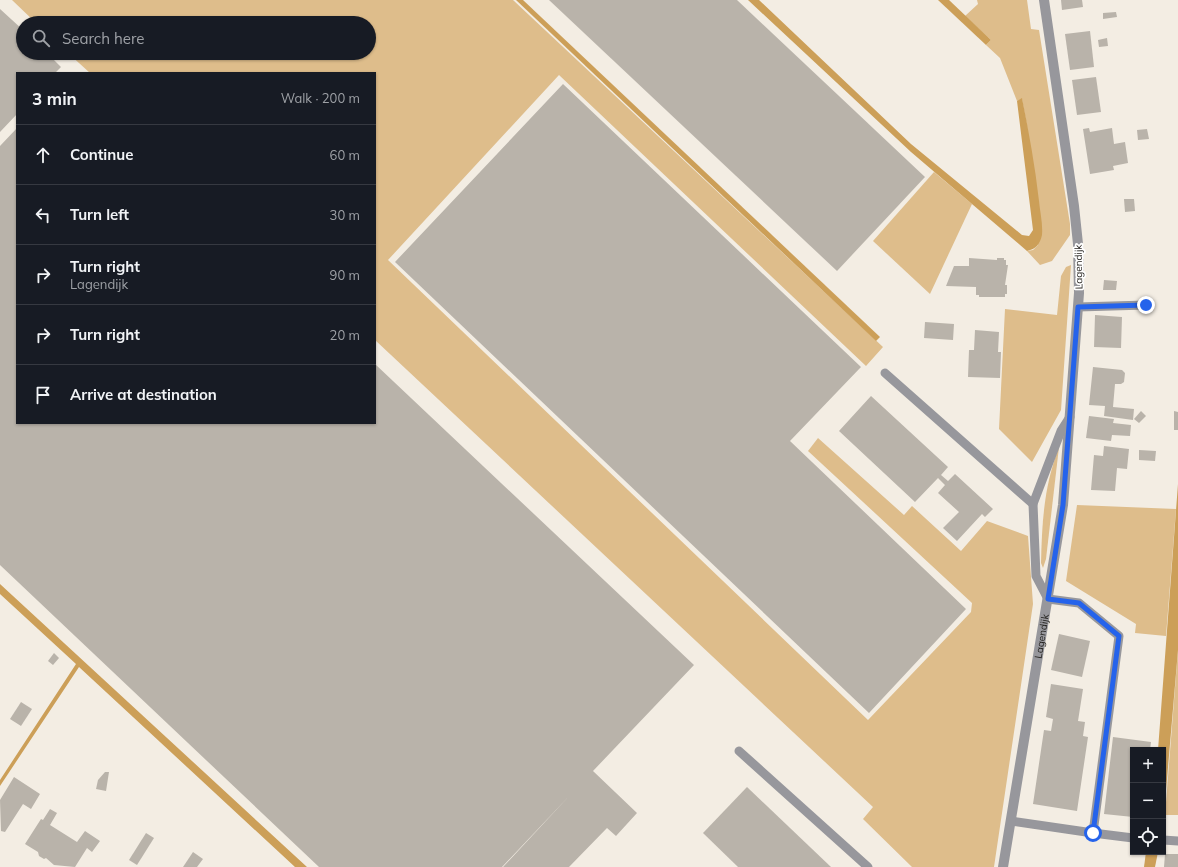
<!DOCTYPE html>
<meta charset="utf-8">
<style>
:root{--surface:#171b24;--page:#20242c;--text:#f1f3f6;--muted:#9ea1a6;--line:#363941}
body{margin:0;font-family:Mulish,sans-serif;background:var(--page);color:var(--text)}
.controls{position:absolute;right:12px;bottom:12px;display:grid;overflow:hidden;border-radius:0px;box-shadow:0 1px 3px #0004}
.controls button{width:36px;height:36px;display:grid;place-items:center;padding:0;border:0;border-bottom:1px solid var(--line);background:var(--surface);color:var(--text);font:20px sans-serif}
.stop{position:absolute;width:12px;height:12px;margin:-9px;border:3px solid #2563eb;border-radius:50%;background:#fff}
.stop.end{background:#2563eb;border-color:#fff;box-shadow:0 1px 4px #0008}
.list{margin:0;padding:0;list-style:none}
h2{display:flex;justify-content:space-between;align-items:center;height:52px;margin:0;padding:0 16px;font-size:17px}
h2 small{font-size:13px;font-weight:400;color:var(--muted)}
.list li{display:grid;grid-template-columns:26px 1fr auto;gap:12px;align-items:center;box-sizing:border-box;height:60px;padding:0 16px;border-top:1px solid var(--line)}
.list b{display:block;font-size:15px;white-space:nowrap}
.list p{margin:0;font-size:13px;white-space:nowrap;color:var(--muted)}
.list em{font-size:13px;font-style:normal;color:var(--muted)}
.icon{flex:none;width:22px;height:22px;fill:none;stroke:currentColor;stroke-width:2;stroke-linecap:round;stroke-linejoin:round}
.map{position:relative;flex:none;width:1178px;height:867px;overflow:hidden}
.search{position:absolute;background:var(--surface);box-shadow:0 1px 3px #0004;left:16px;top:16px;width:360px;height:44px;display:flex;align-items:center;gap:10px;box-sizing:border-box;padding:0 14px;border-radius:22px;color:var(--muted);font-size:15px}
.panel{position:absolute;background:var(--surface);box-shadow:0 1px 3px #0004;left:16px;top:72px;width:360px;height:352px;border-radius:0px}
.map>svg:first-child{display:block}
.green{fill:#debd8b}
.water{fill:#cc9f58}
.building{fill:#b9b3aa}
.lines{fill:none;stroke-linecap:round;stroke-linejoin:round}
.service{stroke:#97979c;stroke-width:9}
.minor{stroke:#97979c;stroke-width:10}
.route{stroke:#2563eb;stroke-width:5}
.labels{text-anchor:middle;stroke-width:3.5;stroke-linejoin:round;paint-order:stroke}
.street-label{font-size:10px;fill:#1e1c18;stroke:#fff}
</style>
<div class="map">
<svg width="1178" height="867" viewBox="0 0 1178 867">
<rect width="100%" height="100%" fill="#f3ede3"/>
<g class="green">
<polygon points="12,0 513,0 883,347 866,366 559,75 388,260 868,720 971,612 972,603 808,451 818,438 904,515 912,506 961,551 987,521 1028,536 1033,604 994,867 912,867 863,819 873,807 375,340 375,73 90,73 68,53 369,53 369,23 36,23"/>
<polygon points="977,0 1027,0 1031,29 1039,30 1070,224 1070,235 1052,261 1040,265 1027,251 1033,250 1038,245 1027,126 1022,99 1017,101 1000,58 986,45 991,40 965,16 978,4"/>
<polygon points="934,172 972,204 930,294 873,241"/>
<polygon points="1071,265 1061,410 1032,462 999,429 1005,309 1057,315 1061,276 1066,267"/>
<path d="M1059,447L1046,559L1043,568L1041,563C1042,521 1044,486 1059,447Z"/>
<polygon points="1077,505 1176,509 1166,636 1135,633 1136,624 1066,581"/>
<polygon points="1178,650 1178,815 1165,815"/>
</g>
<g class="water">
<polygon points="516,0 523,0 880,337 876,341"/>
<path d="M748,0H759L911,144L1022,235L1029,236L1033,230L1017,101L1022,98C1029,133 1035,166 1039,201C1040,212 1043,224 1042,235C1040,244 1036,249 1027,251L911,152Z"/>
<polygon points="938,0 949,0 991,40 986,45"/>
<polygon points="1178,484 1178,650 1163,826 1163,750 1158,750"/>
<polygon points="0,584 307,867 295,867 79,667 0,786 0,780 76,664 0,594"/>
<polygon points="1146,852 1158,852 1155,867 1144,867"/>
</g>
<g class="building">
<polygon points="549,0 737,0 925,177 837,271"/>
<polygon points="1061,0 1082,0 1083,7 1062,10"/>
<polygon points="0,9 23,30 23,53 47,53 61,67 55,73 17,73 17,114 0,132"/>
<polygon points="1116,12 1117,17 1103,19 1103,13"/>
<polygon points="1090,31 1094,67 1070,70 1065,34"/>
<polygon points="1107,38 1108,46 1099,47 1098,40"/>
<polygon points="1096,77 1101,112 1077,115 1072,80"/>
<polygon points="563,84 861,367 790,441 966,609 869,713 395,262"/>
<polygon points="17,128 17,423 375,423 375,364 694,665 593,771 637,813 616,836 607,828 569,867 503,867 571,794 502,867 319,867 0,565 0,146"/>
<polygon points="1089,128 1090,132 1112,128 1114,144 1125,142 1128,163 1113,166 1114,170 1090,174 1083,129"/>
<polygon points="1147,129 1149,139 1138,140 1137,130"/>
<polygon points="1124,199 1134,199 1135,211 1125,212"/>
<polygon points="969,258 997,260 997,258 1004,258 1004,260 1006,260 1006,265 1008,265 1005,285 1007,285 1007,294 1005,294 1005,297 979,297 979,295 976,295 976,287 946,286 954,266 969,266"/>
<polygon points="1104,280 1117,281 1116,290 1103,290"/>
<polygon points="1095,315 1122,317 1121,348 1094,347"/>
<polygon points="925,322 954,324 953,340 924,338"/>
<polygon points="975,330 999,332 998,352 1001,352 1000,378 968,377 969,350 974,350"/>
<polygon points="1093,367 1122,370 1125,373 1124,382 1121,384 1115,384 1113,407 1134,409 1133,420 1104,416 1105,406 1089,405"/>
<polygon points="871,396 948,467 941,475 948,481 955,474 993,509 985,517 982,514 957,541 943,528 959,512 938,493 945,485 938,478 915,502 839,431"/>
<polygon points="1141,411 1146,416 1139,423 1134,419"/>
<polygon points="1174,411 1178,412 1178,430 1174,430"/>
<polygon points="1089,416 1114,419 1113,423 1131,425 1130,436 1112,435 1111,441 1086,438"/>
<polygon points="1104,446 1129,449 1127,469 1117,468 1115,491 1091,490 1094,455 1103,456"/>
<polygon points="1139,450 1156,451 1155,461 1139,460"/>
<polygon points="1059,634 1090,641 1082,677 1051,670"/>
<polygon points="54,653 59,658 53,665 48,661"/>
<polygon points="1051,684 1083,689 1078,721 1085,722 1083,736 1088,737 1077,811 1033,804 1044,730 1051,731 1053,719 1046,717"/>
<polygon points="21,702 32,709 21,726 10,719"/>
<polygon points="1113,737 1151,742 1150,750 1133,750 1133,817 1104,814"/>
<polygon points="105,772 109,772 106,791 96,789 98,780"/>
<polygon points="14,777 40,794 31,809 23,804 5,832 1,831 0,800"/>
<polygon points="747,787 831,867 738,867 703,833"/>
<polygon points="50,809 57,813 50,825 77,842 85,831 100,841 92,852 87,848 75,867 54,865 46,858 44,859 39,856 38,852 25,844 41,819 43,820"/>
<polygon points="146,833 154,838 137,865 129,860"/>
<polygon points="193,852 203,859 197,867 183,867"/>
<polygon points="1165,854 1178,854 1178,867 1164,867"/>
</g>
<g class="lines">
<g class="service">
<polyline points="1078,307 1146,305"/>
<polyline points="885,373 1033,504"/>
<polyline points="739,751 868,867"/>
<polyline points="1011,821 1093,833 1119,636 1079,603 1048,599 1036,576 1033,504 1061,431 1070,417"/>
<polyline points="1093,833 1133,838"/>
<polyline points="1163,840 1178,841"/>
</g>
<path class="minor" id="s1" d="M1003,867L1063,505L1079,293L1078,244L1074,206L1044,0"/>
</g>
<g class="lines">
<polyline class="route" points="1093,833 1119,636 1079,603 1048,599 1063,505 1078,307 1146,305"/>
</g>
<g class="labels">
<g class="street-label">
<text transform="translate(1078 267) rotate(-91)" y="4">Lagendijk</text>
<text dy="4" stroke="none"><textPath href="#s1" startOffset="234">Lagendijk</textPath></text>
</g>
</g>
</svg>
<div class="controls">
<button>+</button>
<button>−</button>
<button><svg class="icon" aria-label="locate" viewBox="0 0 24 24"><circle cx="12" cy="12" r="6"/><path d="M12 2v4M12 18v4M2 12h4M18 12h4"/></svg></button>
</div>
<div class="stop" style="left:1093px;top:833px"></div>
<div class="stop end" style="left:1146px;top:305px"></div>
<div class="search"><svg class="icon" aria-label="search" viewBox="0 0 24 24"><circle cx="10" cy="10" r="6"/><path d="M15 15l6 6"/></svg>Search here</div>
<section class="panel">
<h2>3 min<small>Walk · 200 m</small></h2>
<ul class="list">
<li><svg class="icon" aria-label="ahead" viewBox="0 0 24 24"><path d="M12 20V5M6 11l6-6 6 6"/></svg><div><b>Continue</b></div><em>60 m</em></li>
<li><svg class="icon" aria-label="left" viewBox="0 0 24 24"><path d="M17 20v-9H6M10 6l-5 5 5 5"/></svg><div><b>Turn left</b></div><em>30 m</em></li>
<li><svg class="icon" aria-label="right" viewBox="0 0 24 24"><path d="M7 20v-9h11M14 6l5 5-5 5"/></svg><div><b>Turn right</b><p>Lagendijk</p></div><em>90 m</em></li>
<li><svg class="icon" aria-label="right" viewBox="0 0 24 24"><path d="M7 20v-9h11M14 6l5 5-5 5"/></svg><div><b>Turn right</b></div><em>20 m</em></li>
<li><svg class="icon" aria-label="arrive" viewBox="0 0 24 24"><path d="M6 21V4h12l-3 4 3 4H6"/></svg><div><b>Arrive at destination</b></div></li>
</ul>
</section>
</div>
